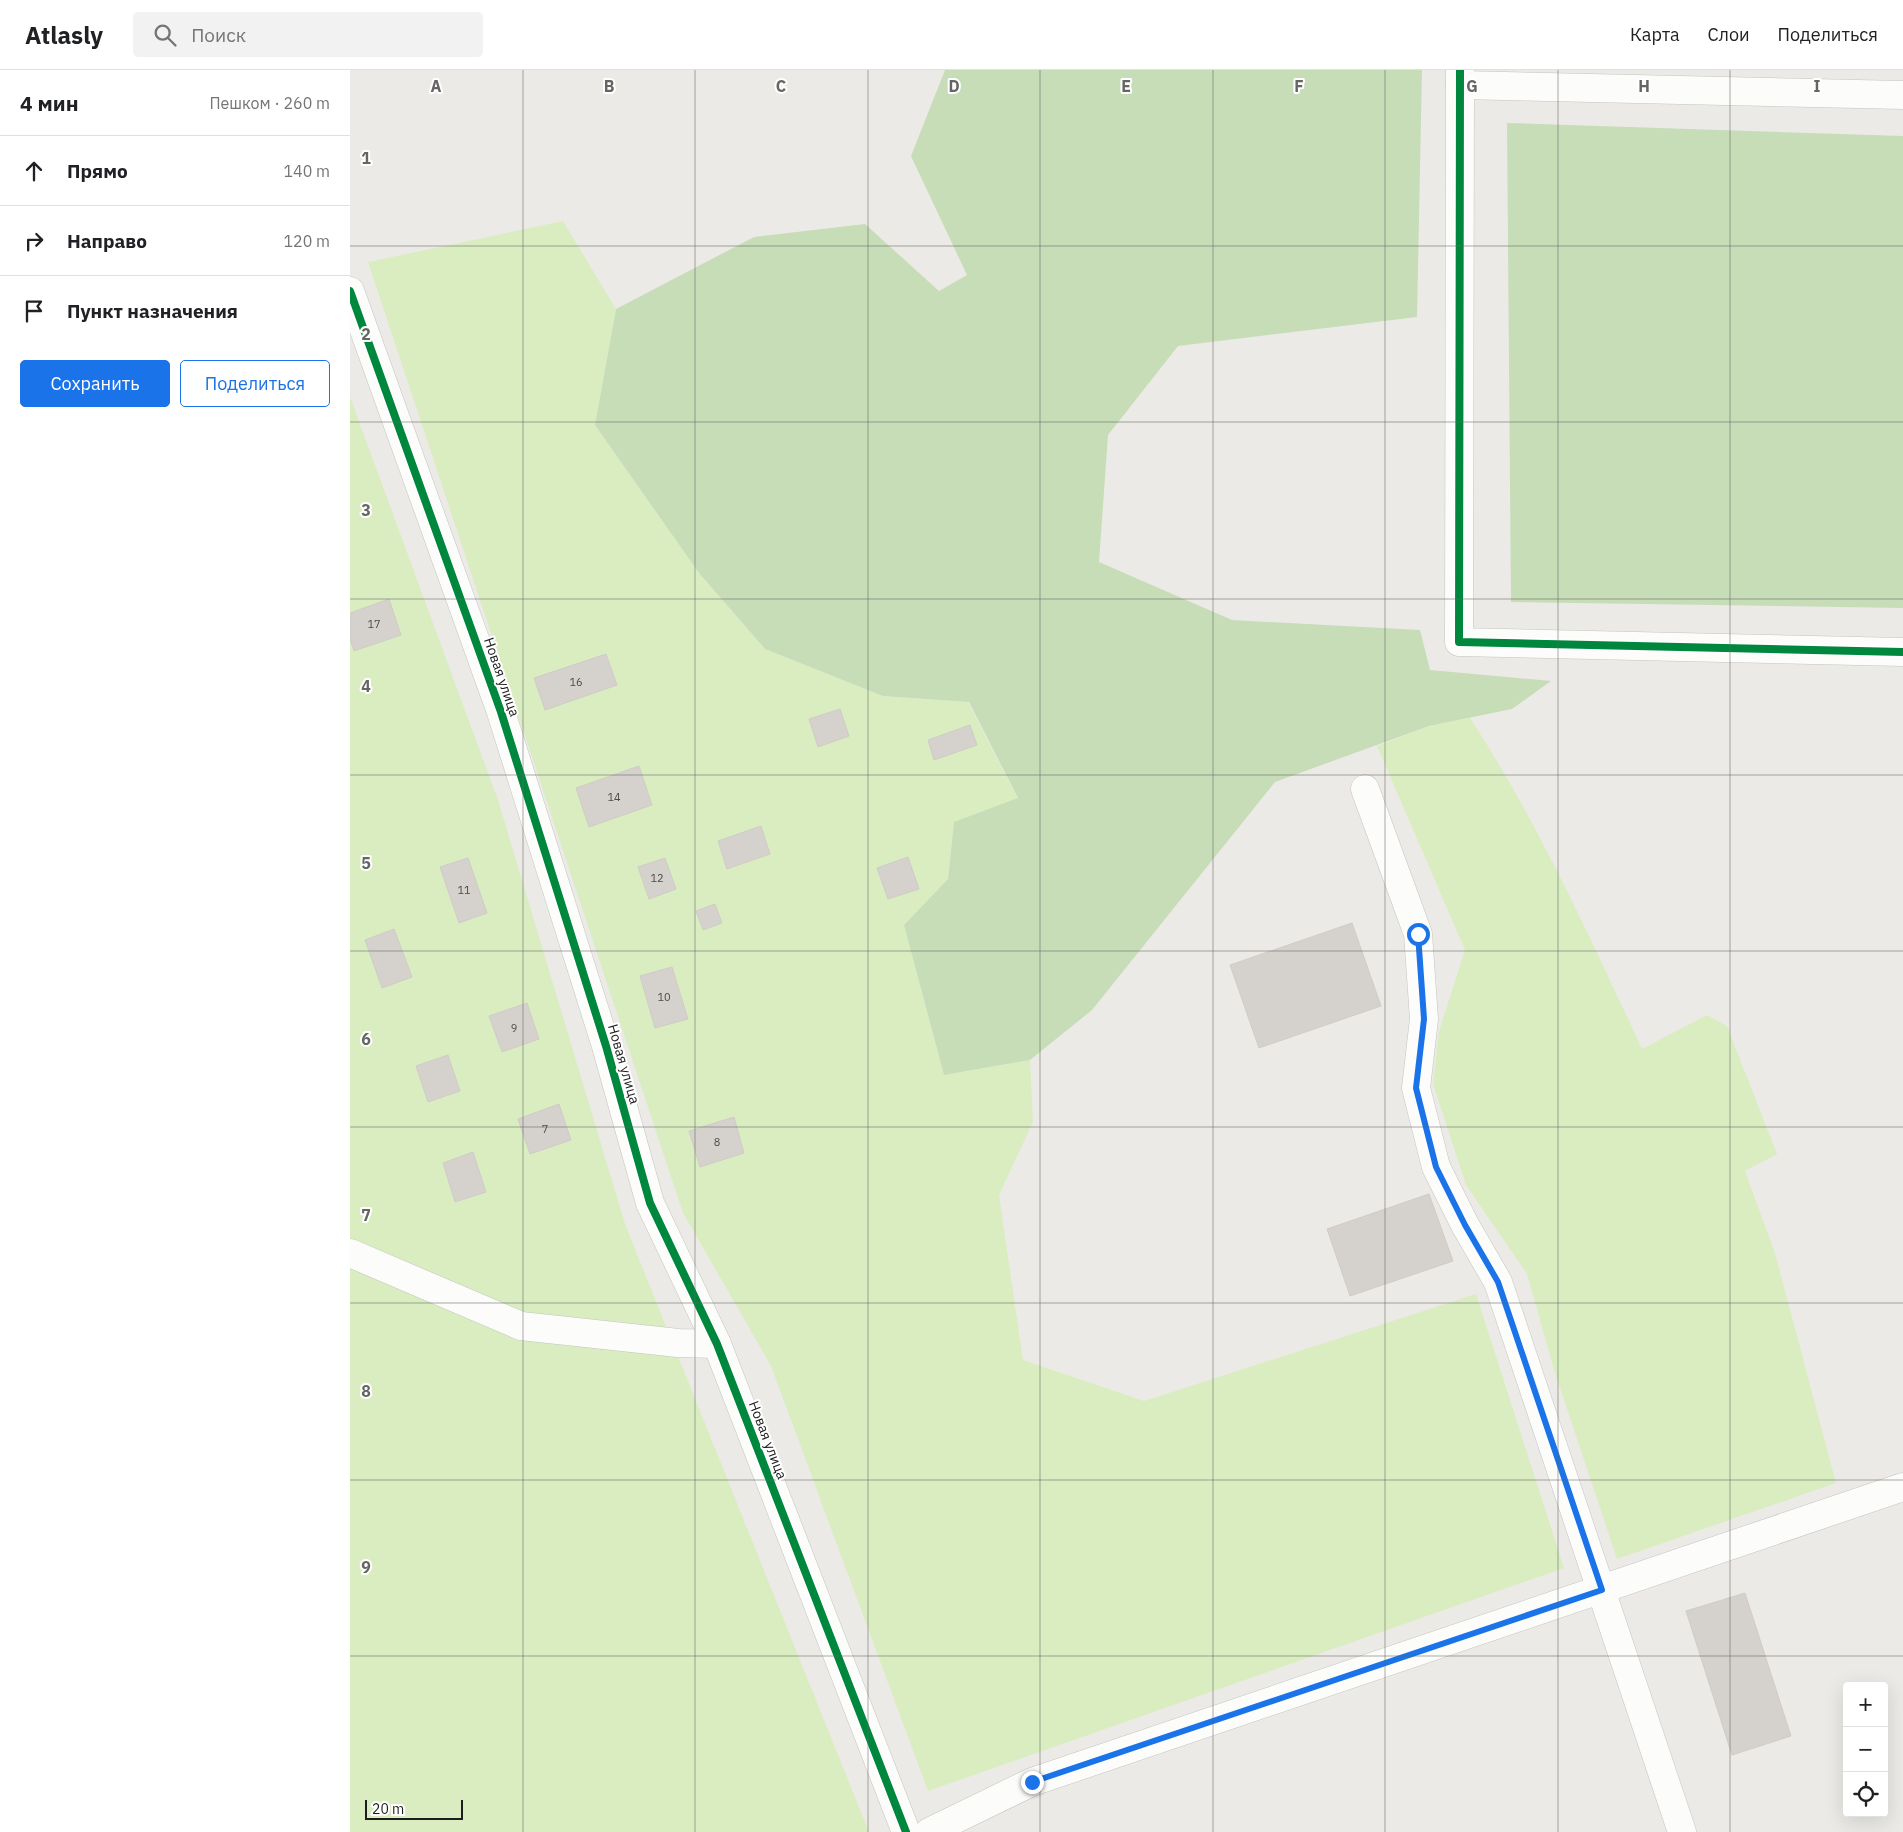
<!DOCTYPE html>
<html lang="ru">
<meta charset="utf-8">
<style>
:root{--surface:#fff;--page:#f2f2f2;--text:#202124;--muted:#757577;--line:#e0e0e0;--accent:#1a73e8}
body{margin:0;font-family:"IBM Plex Sans",sans-serif;background:var(--page);color:var(--text)}
.controls{position:absolute;right:15px;bottom:15px;display:grid;overflow:hidden;border-radius:5px;box-shadow:0 5px 20px #0002}
.controls button{width:45px;height:45px;display:grid;place-items:center;padding:0;border:0;border-bottom:1px solid var(--line);background:var(--surface);color:var(--text);font:25px sans-serif}
.scale{position:absolute;left:15px;bottom:12px;width:98px;box-sizing:border-box;padding-left:5px;border:2px solid #1d1d1d;border-top:0;font-size:14px;line-height:18px;white-space:nowrap;color:#1d1d1d;-webkit-text-stroke:4px #fff;paint-order:stroke}
.stop{position:absolute;width:15px;height:15px;margin:-11px;border:4px solid #1a73e8;border-radius:50%;background:#fff}
.stop.end{background:#1a73e8;border-color:#fff;box-shadow:0 1px 5px #0008}
.list{margin:0;padding:0;list-style:none}
h2{display:flex;justify-content:space-between;align-items:center;height:65px;margin:0;padding:0 20px;font-size:21px}
h2 small{font-size:16px;font-weight:400;color:var(--muted)}
.list li{display:grid;grid-template-columns:32px 1fr auto;gap:15px;align-items:center;box-sizing:border-box;height:70px;padding:0 20px;border-top:1px solid var(--line)}
.list b{display:block;font-size:19px;white-space:nowrap}
.list em{font-size:16px;font-style:normal;color:var(--muted)}
.actions{display:flex;gap:10px;padding:15px 20px}
.actions a{flex:1;padding:11px 0;border:1px solid var(--accent);border-radius:5px;text-align:center;font-size:18px;color:var(--accent)}
.actions .main{background:var(--accent);color:#fff}
.icon{flex:none;width:28px;height:28px;fill:none;stroke:currentColor;stroke-width:2;stroke-linecap:round;stroke-linejoin:round}
.map{position:relative;flex:none;width:1553px;height:1762px;overflow:hidden}
header{display:flex;align-items:center;gap:30px;box-sizing:border-box;height:70px;padding:0 25px;background:var(--surface);border-bottom:1px solid var(--line)}
header strong{font-size:24px}
nav{display:flex;gap:28px;margin-inline-start:auto;font-size:18px}
.search{width:350px;height:45px;background:var(--page);display:flex;align-items:center;gap:12px;box-sizing:border-box;padding:0 18px;border-radius:5px;color:var(--muted);font-size:19px}
main{display:flex}
aside{flex:1;background:var(--surface)}
.map>svg:first-child{display:block}
.grass{fill:#d9edc1}
.forest{fill:#c6ddb8}
.building{fill:#d5d2ce;stroke:#d0cbc7}
.lines{fill:none;stroke-linecap:round;stroke-linejoin:round}
.minor-casing{stroke:#c4c4c2;stroke-width:29}
.minor{stroke:#fcfcfb;stroke-width:28}
.cycleway-casing{stroke:#fff;stroke-width:11}
.cycleway{stroke:#00873e;stroke-width:8}
.route{stroke:#1a73e8;stroke-width:6}
.grid{fill:none;stroke:#656563;stroke-width:1;stroke-opacity:0.55}
.labels{text-anchor:middle;stroke-width:4;stroke-linejoin:round;paint-order:stroke}
.number-label{font-size:11px;fill:#4b4a49}
.street-label{font-size:14px;fill:#1d1d1d;stroke:#fff}
.grid-label{font-size:16px;text-anchor:middle;font-weight:bold;fill:#656563;stroke:#fff;stroke-width:4;stroke-linejoin:round;paint-order:stroke}
</style>
<header>
<strong>Atlasly</strong>
<div class="search"><svg class="icon" aria-label="search" viewBox="0 0 24 24"><circle cx="10" cy="10" r="6"/><path d="M15 15l6 6"/></svg>Поиск</div>
<nav><a>Карта</a><a>Слои</a><a>Поделиться</a></nav>
</header>
<main>
<aside>
<h2>4 мин<small>Пешком · 260 m</small></h2>
<ul class="list">
<li><svg class="icon" aria-label="ahead" viewBox="0 0 24 24"><path d="M12 20V5M6 11l6-6 6 6"/></svg><div><b>Прямо</b></div><em>140 m</em></li>
<li><svg class="icon" aria-label="right" viewBox="0 0 24 24"><path d="M7 20v-9h11M14 6l5 5-5 5"/></svg><div><b>Направо</b></div><em>120 m</em></li>
<li><svg class="icon" aria-label="arrive" viewBox="0 0 24 24"><path d="M6 21V4h12l-3 4 3 4H6"/></svg><div><b>Пункт назначения</b></div></li>
</ul>
<div class="actions"><a class="main">Сохранить</a><a>Поделиться</a></div>
</aside>
<div class="map">
<svg width="1553" height="1762" viewBox="0 0 1553 1762">
<rect width="100%" height="100%" fill="#eceae6"/>
<g class="grass">
<polygon points="213,151 266,239 245,355 349,503 415,579 533,626 618,632 668,729 604,752 598,809 554,855 594,1005 680,990 683,1052 649,1125 673,1290 794,1331 1126,1224 1214,1498 578,1721 421,1296 333,1143 18,192"/>
<polygon points="0,327 148,730 275,1154 519,1762 0,1762"/>
<path d="M1120,648C1188,752 1240,867 1292,979L1357,945L1377,956L1427,1084L1395,1101L1425,1183L1486,1413L1267,1489L1204,1300L1177,1204L1116,1115L1083,1014L1089,961L1115,880L1027,676L1079,656Z"/>
</g>
<g class="forest">
<polygon points="595,0 1072,0 1067,247 828,276 758,365 749,492 882,550 1070,560 1080,600 1201,611 1162,639 1079,656 925,712 742,940 680,990 594,1005 554,855 598,809 604,752 668,728 619,632 533,626 415,579 349,503 245,355 266,239 404,167 515,154 589,221 617,205 561,86"/>
<polygon points="1157,53 1553,66 1553,538 1161,532"/>
</g>
<g class="building">
<polygon points="39,529 51,565 4,581 0,569 0,543"/>
<polygon points="256,584 267,615 195,640 184,608"/>
<polygon points="490,639 499,666 468,677 459,649"/>
<polygon points="620,655 627,675 584,690 578,670"/>
<polygon points="289,696 302,735 239,757 226,718"/>
<polygon points="411,756 420,784 377,799 368,771"/>
<polygon points="558,787 569,819 538,829 527,798"/>
<polygon points="118,788 137,843 109,853 90,797"/>
<polygon points="315,788 326,819 299,829 288,797"/>
<polygon points="365,834 372,853 353,860 346,841"/>
<polygon points="1002,853 1031,936 909,978 880,895"/>
<polygon points="44,859 62,907 32,918 15,870"/>
<polygon points="322,897 338,949 305,958 290,906"/>
<polygon points="177,933 189,969 152,982 139,946"/>
<polygon points="98,985 110,1021 78,1032 66,996"/>
<polygon points="209,1034 221,1070 180,1084 168,1049"/>
<polygon points="384,1047 394,1083 350,1097 339,1061"/>
<polygon points="123,1082 136,1122 105,1132 93,1093"/>
<polygon points="1079,1124 1103,1191 1000,1226 977,1159"/>
<polygon points="1395,1523 1441,1666 1382,1685 1336,1541"/>
</g>
<g class="lines">
<g class="minor-casing">
<g id="minor">
<polyline points="1110,0 1109,572 1553,582"/>
<polyline points="1110,15 1553,25"/>
<polyline points="0,221 151,642 256,976 300,1133 367,1274 556,1762"/>
<polyline points="1015,719 1068,864 1074,949 1066,1018 1086,1097 1115,1155 1148,1212 1332,1762"/>
<polyline points="0,1183 171,1256 328,1273 367,1274"/>
<polyline points="579,1762 682,1712 1553,1417"/>
</g>
</g>
<use href="#minor" class="minor"/>
<g class="cycleway-casing">
<g id="cycleway">
<polyline points="1110,0 1109,572 1553,582"/>
<polyline points="0,221 151,642 256,976 300,1133 367,1274 556,1762"/>
</g>
</g>
<use href="#cycleway" class="cycleway"/>
</g>
<g class="lines">
<polyline class="route" points="682,1712 1252,1520 1148,1212 1115,1155 1086,1097 1066,1018 1074,949 1068,864"/>
</g>
<path class="grid" d="M173,0V1762M345,0V1762M518,0V1762M690,0V1762M863,0V1762M1035,0V1762M1208,0V1762M1380,0V1762M0,176H1553M0,352H1553M0,529H1553M0,705H1553M0,881H1553M0,1057H1553M0,1233H1553M0,1410H1553M0,1586H1553"/>
<g class="labels">
<g class="number-label">
<text x="24" y="558">17</text>
<text x="226" y="616">16</text>
<text x="264" y="731">14</text>
<text x="307" y="812">12</text>
<text x="114" y="824">11</text>
<text x="314" y="931">10</text>
<text x="164" y="962">9</text>
<text x="195" y="1063">7</text>
<text x="367" y="1076">8</text>
</g>
<g class="street-label">
<text transform="translate(152 607) rotate(71)" y="5">Новая улица</text>
<text transform="translate(274 994) rotate(74)" y="5">Новая улица</text>
<text transform="translate(418 1370) rotate(69)" y="5">Новая улица</text>
</g>
</g>
<g class="grid-label">
<text x="86" y="22">A</text>
<text x="259" y="22">B</text>
<text x="431" y="22">C</text>
<text x="604" y="22">D</text>
<text x="776" y="22">E</text>
<text x="949" y="22">F</text>
<text x="1122" y="22">G</text>
<text x="1294" y="22">H</text>
<text x="1467" y="22">I</text>
<text x="16" y="94">1</text>
<text x="16" y="270">2</text>
<text x="16" y="446">3</text>
<text x="16" y="622">4</text>
<text x="16" y="799">5</text>
<text x="16" y="975">6</text>
<text x="16" y="1151">7</text>
<text x="16" y="1327">8</text>
<text x="16" y="1503">9</text>
</g>
</svg>
<div class="controls">
<button>+</button>
<button>−</button>
<button><svg class="icon" aria-label="locate" viewBox="0 0 24 24"><circle cx="12" cy="12" r="6"/><path d="M12 2v4M12 18v4M2 12h4M18 12h4"/></svg></button>
</div>
<div class="scale">20 m</div>
<div class="stop" style="left:1068px;top:864px"></div>
<div class="stop end" style="left:682px;top:1712px"></div>
</div>
</main>
